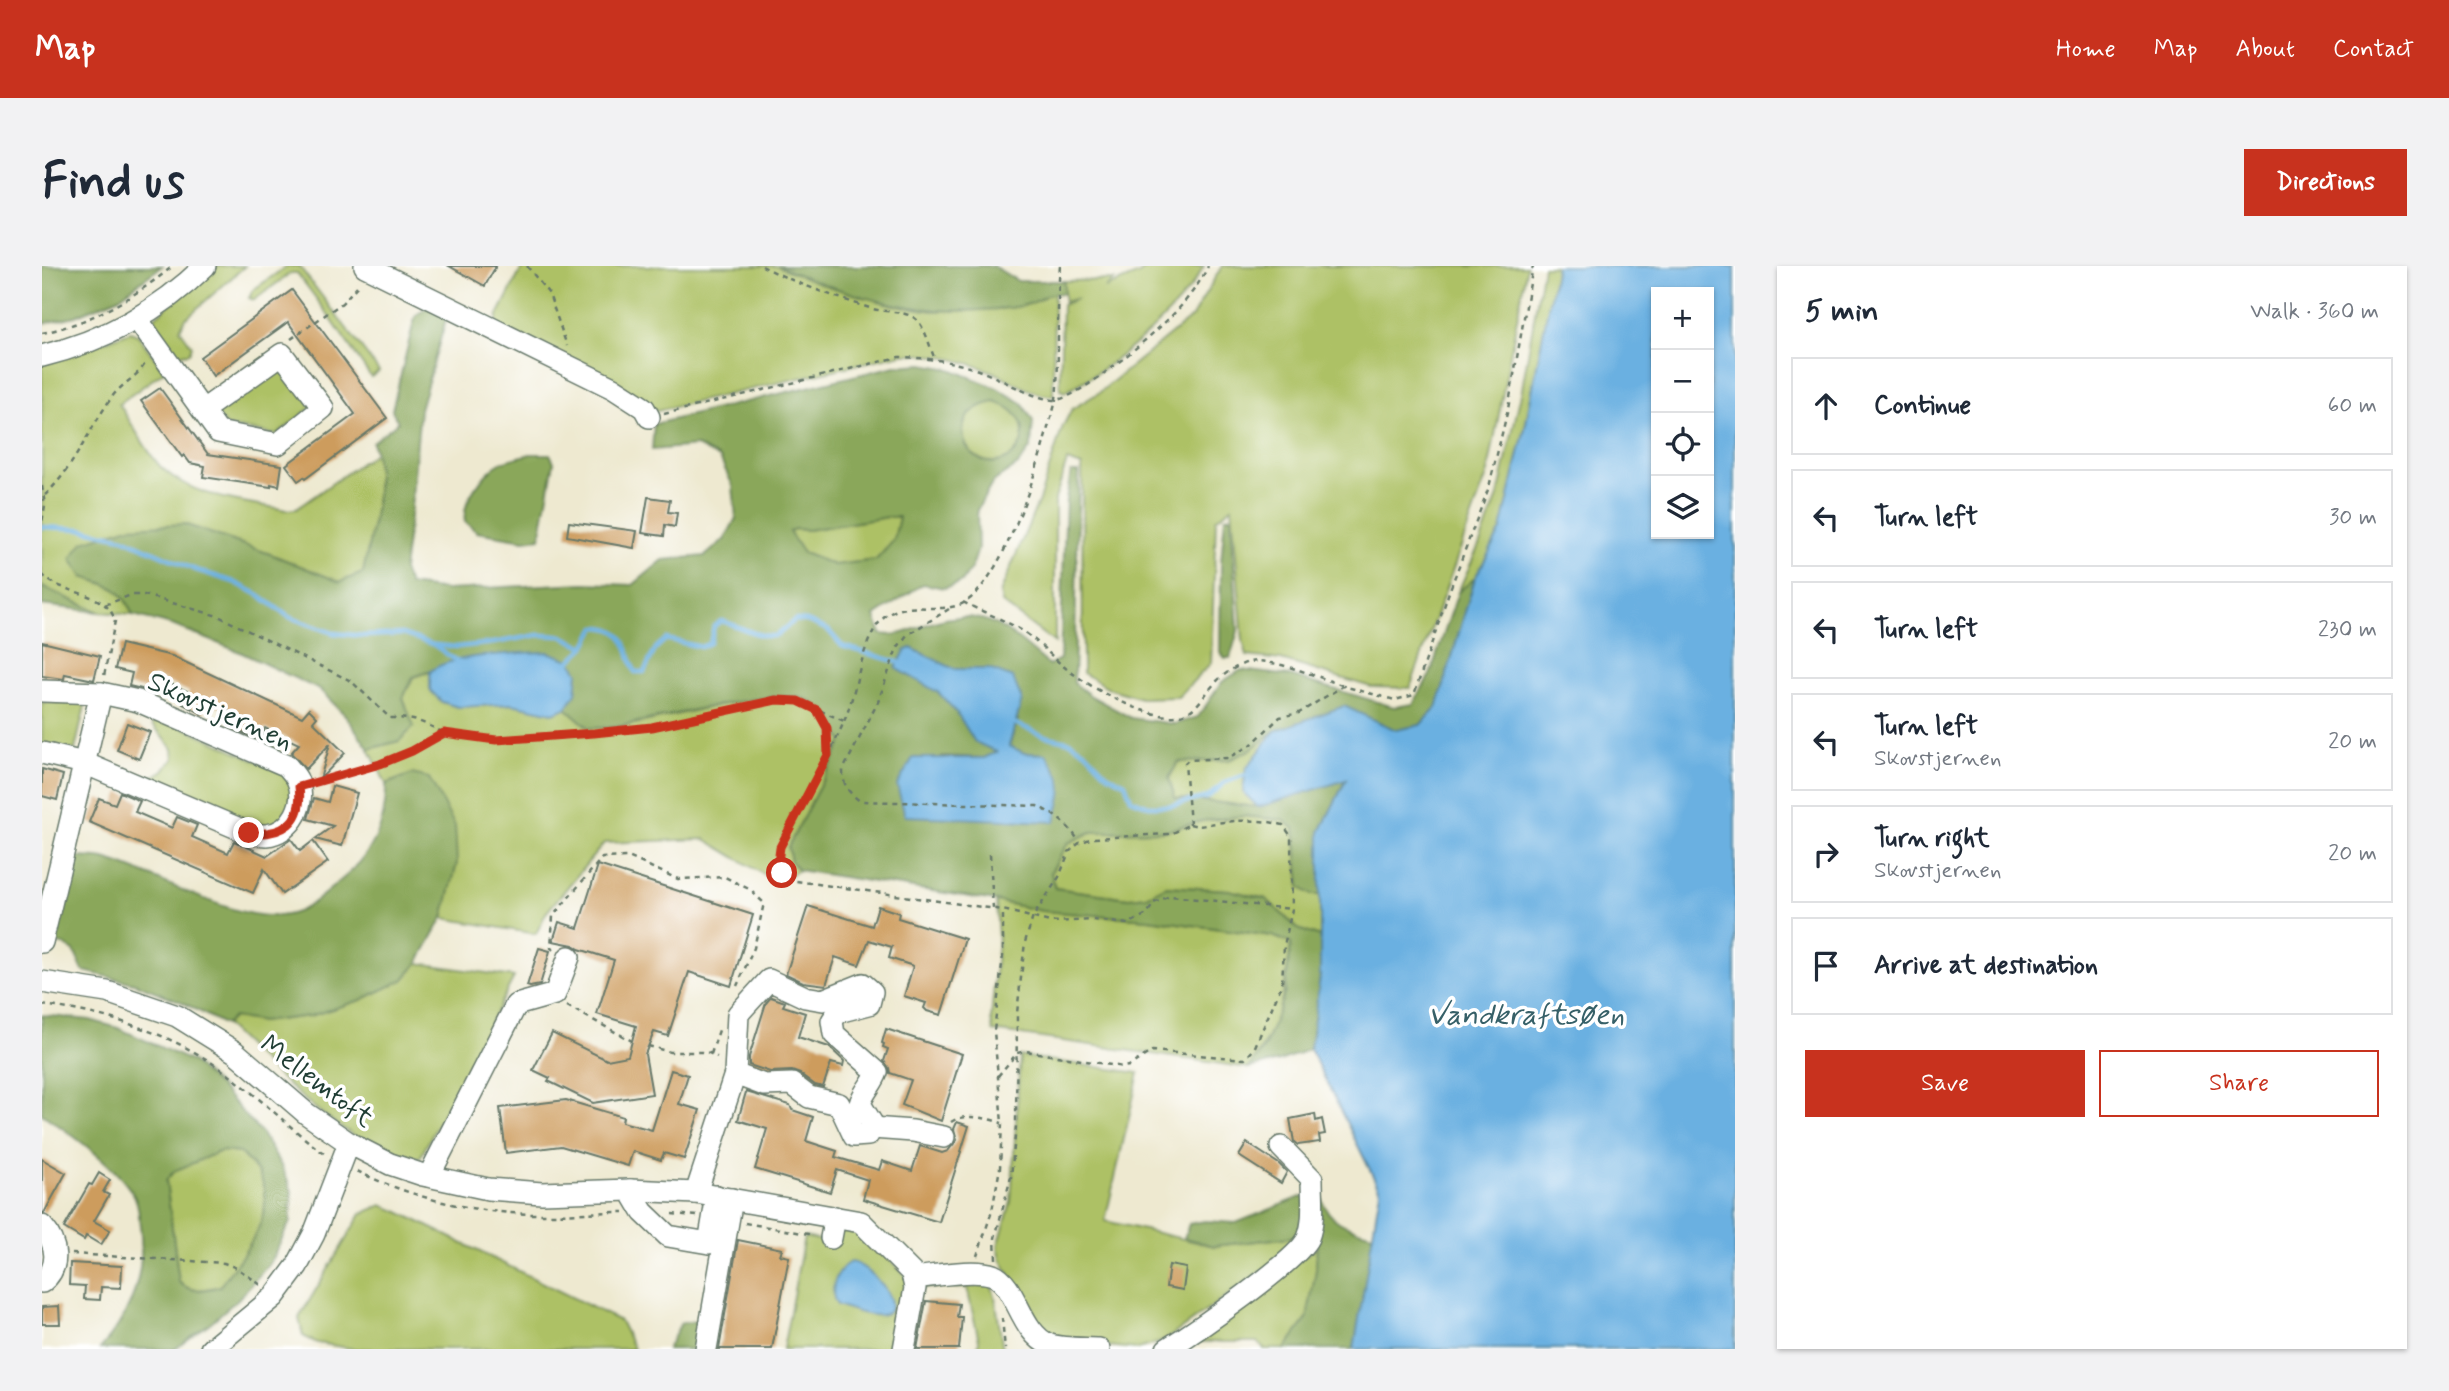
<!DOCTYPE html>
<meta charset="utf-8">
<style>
:root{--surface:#fff;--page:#f2f2f3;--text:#1f2937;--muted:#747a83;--line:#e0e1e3;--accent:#c8321e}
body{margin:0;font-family:Mynerve,sans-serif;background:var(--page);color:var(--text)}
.controls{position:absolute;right:21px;top:21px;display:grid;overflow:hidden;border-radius:0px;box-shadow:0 2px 5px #0004}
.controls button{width:63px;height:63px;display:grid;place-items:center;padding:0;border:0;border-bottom:2px solid var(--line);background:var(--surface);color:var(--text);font:35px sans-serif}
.stop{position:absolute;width:21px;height:21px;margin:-16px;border:5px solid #c8321e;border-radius:50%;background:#fff}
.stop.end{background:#c8321e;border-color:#fff;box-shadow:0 2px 7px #0008}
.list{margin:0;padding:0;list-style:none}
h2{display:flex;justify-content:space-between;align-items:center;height:91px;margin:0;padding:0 28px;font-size:30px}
h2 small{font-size:23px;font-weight:400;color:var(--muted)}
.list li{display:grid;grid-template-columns:46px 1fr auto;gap:21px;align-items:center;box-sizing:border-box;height:98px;margin:0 14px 14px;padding:0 14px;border:2px solid var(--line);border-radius:0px}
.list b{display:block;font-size:26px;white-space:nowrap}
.list p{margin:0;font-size:23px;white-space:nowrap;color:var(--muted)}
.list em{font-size:23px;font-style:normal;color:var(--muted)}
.actions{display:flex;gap:14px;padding:21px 28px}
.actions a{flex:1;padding:16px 0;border:2px solid var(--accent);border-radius:0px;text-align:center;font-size:24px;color:var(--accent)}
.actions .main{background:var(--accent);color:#fff}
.icon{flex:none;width:38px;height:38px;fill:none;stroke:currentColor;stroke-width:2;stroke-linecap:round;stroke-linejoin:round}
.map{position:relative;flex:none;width:1693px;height:1083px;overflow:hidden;border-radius:0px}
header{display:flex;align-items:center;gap:42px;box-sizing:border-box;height:98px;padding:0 35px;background:var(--accent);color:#fff}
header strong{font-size:33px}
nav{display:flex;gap:38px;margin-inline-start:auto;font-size:24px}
.intro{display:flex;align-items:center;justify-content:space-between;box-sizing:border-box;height:168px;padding:0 42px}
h1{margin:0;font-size:49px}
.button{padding:18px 32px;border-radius:0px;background:var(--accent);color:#fff;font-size:24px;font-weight:700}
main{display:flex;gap:42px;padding:0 42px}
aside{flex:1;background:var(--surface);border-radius:0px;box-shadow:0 2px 5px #0004}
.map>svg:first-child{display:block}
.green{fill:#adc165;stroke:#667f4c;stroke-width:2}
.forest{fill:#8aa75a;stroke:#547247;stroke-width:2;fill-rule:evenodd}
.water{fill:#6bb0e1;stroke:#45768a;stroke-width:2;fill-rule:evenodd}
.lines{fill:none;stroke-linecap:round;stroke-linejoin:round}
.stream{stroke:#6bb0e1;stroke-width:4.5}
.building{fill:#cd9c5d}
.minor-casing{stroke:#67796b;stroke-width:24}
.path{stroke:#67796b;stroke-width:2.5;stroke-dasharray:5 5;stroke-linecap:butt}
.minor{stroke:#fff;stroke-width:21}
.route{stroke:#c8321e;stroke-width:9}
.labels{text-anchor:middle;stroke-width:7;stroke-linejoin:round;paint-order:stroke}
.street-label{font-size:28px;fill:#1f3d34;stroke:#fff}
.water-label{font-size:30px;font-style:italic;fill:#366068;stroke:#fff}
</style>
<header>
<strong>Map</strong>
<nav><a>Home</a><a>Map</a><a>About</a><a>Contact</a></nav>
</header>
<div class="intro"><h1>Find us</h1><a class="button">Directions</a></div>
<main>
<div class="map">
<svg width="1693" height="1083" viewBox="0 0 1693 1083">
<rect width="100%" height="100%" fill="#fff"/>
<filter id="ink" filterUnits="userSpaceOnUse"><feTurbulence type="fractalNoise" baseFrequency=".0143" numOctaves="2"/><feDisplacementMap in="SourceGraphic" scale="14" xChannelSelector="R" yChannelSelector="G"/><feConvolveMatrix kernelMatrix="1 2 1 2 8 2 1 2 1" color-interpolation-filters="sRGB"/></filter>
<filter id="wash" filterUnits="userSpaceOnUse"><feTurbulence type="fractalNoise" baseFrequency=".00686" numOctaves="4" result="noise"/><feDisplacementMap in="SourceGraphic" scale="28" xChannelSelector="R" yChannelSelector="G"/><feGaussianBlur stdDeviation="1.57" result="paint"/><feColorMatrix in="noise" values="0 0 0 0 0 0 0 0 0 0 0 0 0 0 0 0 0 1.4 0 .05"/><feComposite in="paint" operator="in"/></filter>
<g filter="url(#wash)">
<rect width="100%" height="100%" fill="#eee9d0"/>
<g class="green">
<polygon points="174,0 203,0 143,53 138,63 150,80 147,87 140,88 134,94 110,58 114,50"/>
<polygon points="245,0 257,0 337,105 329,111 282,43 255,7 249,7 212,34 207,32 211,24"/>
<path d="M481,0H736L782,19L850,39L891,45L940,44L988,38L1006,27H1012L1011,130C989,129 971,114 951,106C922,94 891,87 860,88L615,145L455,61V51Z"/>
<path d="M1107,0H1162C1136,48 1071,101 1023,126L1018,124L1020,39L1036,32L1022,36V15L1072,14L1063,22L1097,8Z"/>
<polygon points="1180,0 1485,0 1446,206 1368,422 1329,421 1239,394 1205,390 1201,375 1190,241 1174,253 1169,397 1136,431 1099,432 1069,423 1041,407 1040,200 1025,195 1013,233 1013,377 960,337 958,327 997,234 1021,160 1030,143 1058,126 1150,51"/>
<polygon points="1501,0 1514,0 1483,162 1459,264 1433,312 1416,326 1438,277 1456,230 1480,123"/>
<path d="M88,66L96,69L122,105L77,138C88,154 107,190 120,202C153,233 202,235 244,244L254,243L333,187C340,227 329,267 321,307L298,316L231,289L142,258L41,311C70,320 78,320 91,349L57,346L0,321V98Z"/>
<polygon points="238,98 272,139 235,169 184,160 175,150 175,145"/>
<circle cx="951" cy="166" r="30"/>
<polygon points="846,251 857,251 852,274 834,294 792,299 761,287 747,266 752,263 766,264"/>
<path d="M388,406V424L400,436L416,441L470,438L511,447L524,442L547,462C556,462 565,462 574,461C614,457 735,418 766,434C783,443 791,459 801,475L746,581L749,595L756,604L736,617L663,573L562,577L504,647L494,668L401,652L415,597L370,508L344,518L327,483L357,475L361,432L371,411Z"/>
<polygon points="0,436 38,436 43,440 33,484 0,481"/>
<polygon points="112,448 240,506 250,518 249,545 227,561 216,562 103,515 121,505 132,493 131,483 111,459"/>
<polygon points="1233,465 1204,503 1201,526 1216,541 1133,532 1127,513 1136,496 1187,494 1208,484"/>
<polygon points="1202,550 1242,554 1253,563 1258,621 1270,629 1278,629 1278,671 1256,663 1224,633 1187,624 1125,620 1105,630 1087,632 1013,622 1009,606 1026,577 1049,566 1123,565 1160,555"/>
<path d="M954,635L1000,645L1106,653L1230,670L1249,677C1243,727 1237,761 1207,802L951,765L949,753L956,673Z"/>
<path d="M376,697L472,711L378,892C361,888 341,885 325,877C271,848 227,801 183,759L191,751L219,756L268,750L319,734L361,714Z"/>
<polygon points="978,790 1097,807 1063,955 1172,980 1257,970 1249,984 1122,1075 1096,1083 1010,1075 996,1059 959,993 956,980 969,936"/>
<path d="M179,885L198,887C204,894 215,903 219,912C235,953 200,989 178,1020C163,1023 149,1028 137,1016L124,914L132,905Z"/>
<polygon points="340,939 357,946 578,1055 592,1083 313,1083 275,1077 261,1070 257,1052 319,948"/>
<polygon points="808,961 822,965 867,1014 856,1083 741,1083 762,971 793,977 798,966"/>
<polygon points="1275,981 1274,1004 1265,1053 1243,1083 1222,1083 1215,1076 1148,1076 1146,1073"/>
<polygon points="883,1015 940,1015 949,1018 953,1030 961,1083 936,1083 937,1074 925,1022 880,1022"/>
</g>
<g class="forest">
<polygon points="0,0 120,0 76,32 33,50 0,58"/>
<path d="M736,0H951L976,15H1022V28C998,26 1006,32 987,38C974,43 954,43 939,44C868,49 801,28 736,0Z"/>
<path d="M386,41L405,50L378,143L369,242L361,304L367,319L404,324L542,317L591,319L621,294L663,290L683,273L694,252L691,220L678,192L655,180L610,184L612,158L853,100L881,98L908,103L955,122L980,137L991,155L989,181L976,199L951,216L935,244L936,283L930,301L920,316L903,322L881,318L833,350L839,368C856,371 869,364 886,358C943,337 966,365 1007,399L1018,393L1024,233L1029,206H1037L1032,417L1049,430L1089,452L1133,458L1156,451L1180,416L1199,404L1248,410L1352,441L1371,438L1388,409L1416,326L1433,312L1395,442L1378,459L1354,464L1302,440L1233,465L1208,484L1187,494L1136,496L1127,512L1133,532L1216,541L1304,513L1278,566V629H1270L1258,621L1253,563L1241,554L1202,550L1160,555L1123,565L1049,566L1026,577L1009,606L1013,622L1087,632L1105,630L1124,620L1187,624L1224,633L1256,663L1278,671V711L1268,783L1238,795L1207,802L1223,780L1243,726L1249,677L1230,670L1106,653L1000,645L954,635L756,604L749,595L746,581L801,475C791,459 783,443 766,434C739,420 614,453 579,460C569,462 558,462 547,462L524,442L534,427L536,406L528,394L506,386L425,392L371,411L361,432L372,461L357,475L327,483L304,450L278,424L198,386L130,359L91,349C78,320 70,320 41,311L29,293L41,276L87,261L142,258L231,289L298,316L321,307C329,264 344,219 330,176L356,156L350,144L373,51ZM953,136C1008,154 971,213 936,192C930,188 925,183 923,176C914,153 934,139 953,136ZM846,251H857L852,274L834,294L792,299L761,287L747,266L752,263L766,264ZM869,382L912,403H947L976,454L967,480L982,487L1004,488L855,519L901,490L942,492L955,486L915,447L897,427L854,402L863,385Z"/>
<path d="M488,188H508L512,196L498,272L482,274L435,266L423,256C419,235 442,206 460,196C468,192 480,191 488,188Z"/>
<polygon points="1189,250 1196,365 1188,392 1183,392 1178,386 1179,296 1183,251"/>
<polygon points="0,321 57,346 0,339"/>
<path d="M370,508L387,512L413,560L415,597L401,652L376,697L361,714L319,734L268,750L219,756L191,751L183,759L140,736L92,717L41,705L32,685L14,675L17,653L35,591C44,592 53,591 62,593C112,605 204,666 255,646C270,640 285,625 298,615C330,590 345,559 344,518Z"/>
<path d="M0,749L48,754L76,762L149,795L178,821L220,868L241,903L250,926L248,956L228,997L196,1033L168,1057L133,1083H58C90,1048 104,1007 98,960C97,952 97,941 94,934C80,903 28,867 0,848ZM179,885L198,887C205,894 215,903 219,912C235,953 200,989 178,1020C163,1024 149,1028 137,1016L124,915L132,905Z"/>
<path d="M1259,931L1279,932C1288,958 1306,961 1331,968L1312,1083H1243L1265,1053L1274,1004L1275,974L1257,970L1172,980L1142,972L1147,958L1163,955L1194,957Z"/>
<polygon points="658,1055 654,1083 625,1083 639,1057"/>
</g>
<g class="water">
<path d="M1514,0H1693V1083H1312L1338,924L1268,783L1278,711V566L1304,514L1216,541L1201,526L1204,503L1233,465L1302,440L1354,464L1378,459L1395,442L1433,312L1459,264L1483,162ZM1614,26H1667V268H1614Z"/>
<path d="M869,382L912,403H947L971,412L980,434L967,480L982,487L1004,488C1026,520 1021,520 1013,556L863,550L855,519L871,492H942L955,486L933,476L915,447L897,427L854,402L863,385Z"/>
<path d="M506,386L528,394L536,406L534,427L524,442L511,447L470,438L416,441L400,436L388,424V406C405,388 480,387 506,386Z"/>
<path d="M808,996C825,996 869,1044 839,1049C826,1051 807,1043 795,1039C786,1025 794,1004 808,996Z"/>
</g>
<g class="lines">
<g class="stream">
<polyline points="0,261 39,263 81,272 151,303 192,316 217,329 247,351 291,367 322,370 361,368 392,379 419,398"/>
<polyline points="393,379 415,381 452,377 496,369 520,370 543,381"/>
<path d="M526,397L543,381L554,361C586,361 582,380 593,406H602L614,382L624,373L659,381L668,377L672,360L679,355C694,358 722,375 735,369C741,365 747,358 753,354L765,355L786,364L800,380L859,397"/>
<polyline points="972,457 1003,470 1029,476 1044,486 1065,508 1083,517 1089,533 1107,540 1126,540 1166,531 1182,517 1203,509"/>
</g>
</g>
<g id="blocks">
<g class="building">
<polygon points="407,0 454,0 443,20"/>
<polygon points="250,24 345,152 263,213 262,211 256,215 244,199 313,148 246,56 171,110 158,91"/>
<polygon points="118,122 166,188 240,199 237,220 229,218 229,221 161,211 163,200 148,197 142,189 140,191 99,135"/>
<polygon points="606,231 628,234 626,246 635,247 633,261 623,259 622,270 600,267"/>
<polygon points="527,256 595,265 592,282 525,270"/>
<polygon points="0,376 58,390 52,414 23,408 22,413 0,410"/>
<polygon points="79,378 130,390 260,451 267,443 275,451 271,456 303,487 278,513 288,478 264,503 249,487 257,478 223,462 218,474 197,465 203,453 167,436 161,448 141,438 147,426 112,410 108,425 87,420 90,407 73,403"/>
<polygon points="85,457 108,466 97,493 75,484"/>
<polygon points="0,503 21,509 15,534 0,530"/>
<polygon points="290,520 315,527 300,580 273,573 291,560 266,553 272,532 286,536"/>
<polygon points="78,526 98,535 93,546 130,562 135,551 155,559 150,571 186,587 192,575 225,590 249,573 258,585 271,575 286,596 240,628 222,603 211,627 47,556 57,532 73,538"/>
<polygon points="556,599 711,649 689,720 647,706 626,770 612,766 603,788 610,828 551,837 506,815 508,812 491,804 510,767 565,794 586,790 594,760 555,748 572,694 537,683 531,679 511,675 517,656 536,662"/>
<polygon points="766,640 830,660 836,640 857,647 856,652 923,673 899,749 885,745 882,742 884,737 862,730 871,700 847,692 850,681 827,674 817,699 793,691 784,719 761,716 744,708"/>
<polygon points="497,682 508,685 498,719 488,721 485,720"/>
<polygon points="729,731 743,736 741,740 763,747 756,771 787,781 802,795 801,800 789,797 781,821 773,819 758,808 750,805 728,806 707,799 707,791 724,737"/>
<polygon points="844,763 920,788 899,855 860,839 869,814 848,807 847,802 842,795 846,783 841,781 842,778 840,777"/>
<polygon points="629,804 646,809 637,838 658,844 642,893 622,887 619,894 591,885 586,900 519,880 464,887 458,842 524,834 581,851 580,856 610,864"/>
<polygon points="704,826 748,839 750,844 771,851 764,875 795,885 793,891 837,904 840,895 870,905 878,880 900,887 906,885 915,874 912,863 915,856 927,860 897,956 821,933 826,914 795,904 788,926 713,903 725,863 696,854"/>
<polygon points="1273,848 1274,855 1280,853 1283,868 1277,869 1278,876 1256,879 1252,876 1248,853"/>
<polygon points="1205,877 1237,898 1245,906 1239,917 1197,890"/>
<polygon points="0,893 24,907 2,947 0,947"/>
<polygon points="57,907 68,914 61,926 67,929 52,955 68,964 59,979 44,970 42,974 22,962 47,918 50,919"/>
<polygon points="696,974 740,983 738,989 747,991 730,1083 677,1083"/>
<polygon points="28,997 80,1000 79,1022 59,1021 58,1034 42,1033 43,1020 27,1019"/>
<polygon points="1127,999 1144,1002 1141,1024 1124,1021"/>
<polygon points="884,1035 917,1038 915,1051 920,1051 917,1083 875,1083"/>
<polygon points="17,1040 18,1058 0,1058 0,1041"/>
</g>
</g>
</g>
<g filter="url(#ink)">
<use href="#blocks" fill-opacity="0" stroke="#67796b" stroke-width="2"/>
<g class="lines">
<g class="minor-casing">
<g id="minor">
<polyline points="323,0 571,122 602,142 607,151"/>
<polyline points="95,53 176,166 236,178 281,142 240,88 161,144"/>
<path d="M0,90C62,75 117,45 163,0"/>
<path d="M0,425L59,427L96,435L245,500C248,504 253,509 255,513C266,536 250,567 224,569C219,569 213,568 207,567L42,497L0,487"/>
<polyline points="0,676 59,427"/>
<polyline points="0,716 65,726 135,750 193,786 265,848 307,877 348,898 381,909 446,923 500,927 588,924 654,927 819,956 870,1007 873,1022 862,1083"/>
<polyline points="830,862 871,865 902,871"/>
<polyline points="387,910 474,739 513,728 527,691"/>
<polyline points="588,924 601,946 626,970 667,977 675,930"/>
<path d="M654,927L693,808L722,819L750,818L767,831L797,838L812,870L826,869L831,859L818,838C821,826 831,818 835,806L792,768L790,755L796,746L827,738L830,726L821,718L781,734L763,731L727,714L696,748L693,808"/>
<path d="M0,960C15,977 19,1001 0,1016"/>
<polyline points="789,972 793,951"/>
<path d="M871,1012C892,1010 933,1002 951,1009C975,1019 978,1067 1008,1079C1022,1083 1042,1082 1057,1083"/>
<polyline points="169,1083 232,1031 255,1000 272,968 307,877"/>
<polyline points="664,1083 690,933"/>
<path d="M1125,1083C1152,1066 1255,996 1266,972C1273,954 1270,933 1270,913L1239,881"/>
</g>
</g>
<g class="path">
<polyline points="485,0 507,28 525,80"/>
<path d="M720,0C755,18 793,31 831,43C843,46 858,45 869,50C882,55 887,79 892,91"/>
<path d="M1018,0C1014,44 1018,89 1014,133C1012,145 1007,157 1004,169C992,213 964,301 929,332C901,356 862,325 836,358C818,383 815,424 803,453C785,497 760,539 738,581L736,596L740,607L754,615L961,644L1008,656L1052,654L1086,658L1105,648L1112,637L1128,630L1250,643"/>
<path d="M0,67C49,57 93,31 131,0"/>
<polyline points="249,73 300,37 317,18"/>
<path d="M622,148L857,91C886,92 914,95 941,106C965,115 985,130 1011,134C1034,137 1122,60 1139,40C1149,28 1160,14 1166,0"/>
<polyline points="0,220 3,239 0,257"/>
<path d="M3,229C32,202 47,163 70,131C79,118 96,111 104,96"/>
<path d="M0,308C18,330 65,323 73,355L62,410"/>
<path d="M921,336C940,346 961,353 979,364C994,373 1007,388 1020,399C1045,420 1091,446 1125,450C1152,453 1160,430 1175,415C1183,407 1196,399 1207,396C1229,391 1278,412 1300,419"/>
<path d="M63,339L89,329H102L176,350L309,415L348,452C373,452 381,456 402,467"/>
<path d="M907,343L865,369L855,382L836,436L801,504C801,520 806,526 818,535L995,540C1014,549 1027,559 1038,577"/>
<polyline points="776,446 785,462 786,486"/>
<polyline points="274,516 338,498 370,485 402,467 454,474 552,467 610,461 734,434 756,435 802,455"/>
<polyline points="1148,558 1143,497 1146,494 1186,492 1209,479 1238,451 1257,447 1301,420 1353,434 1372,429 1407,326 1447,221 1466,143 1491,0"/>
<polyline points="948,588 951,643"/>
<polyline points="512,684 509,682 511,650 560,592 586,591 636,613 683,611 707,623 722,637 712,682 695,720"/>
<path d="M0,739C63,747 128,766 180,804C216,829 247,862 284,889"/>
<polyline points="525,740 590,775"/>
<polyline points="606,780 628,786 665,786 675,791"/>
<polyline points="669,788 677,764"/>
<path d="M956,810L975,787L984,785L1081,801L1087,800L1110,785L1203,793L1212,783L1240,718L1242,680L1250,643L1249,570L1241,559C1220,553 1196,554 1174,557C1162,558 1161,562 1148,558"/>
<path d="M909,856C922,847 946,852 960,857"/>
<path d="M315,905C362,928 416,943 469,947C506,950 544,946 582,946"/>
<polyline points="630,948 655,950"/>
<polyline points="703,957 772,969"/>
<polyline points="30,988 182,997 195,1002 219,1019"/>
<polyline points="935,990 950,945 958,902 960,857 952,765 961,690 961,644"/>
<polyline points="954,993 953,972 969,911 974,860 975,747 983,676 991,651 1017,611 1027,586 1036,578 1050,572 1129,568 1148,558"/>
<polyline points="960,1052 963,1083"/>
</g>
<use href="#minor" class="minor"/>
</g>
</g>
<g class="lines" filter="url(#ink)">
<path class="route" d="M207,567C240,570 262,557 257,521L338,498L370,485L402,467L454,474L552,467L610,461L734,434L756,435L775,444L785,462L786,489L738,581L736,596L740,607"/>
</g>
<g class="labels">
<g class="street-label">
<text transform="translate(179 444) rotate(24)" y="10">Skovstjernen</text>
<text transform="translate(276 814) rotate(37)" y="10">Mellemtoft</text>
</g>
<g class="water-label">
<text x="1484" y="758">Vandkraftsøen</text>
</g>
</g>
</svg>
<div class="controls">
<button>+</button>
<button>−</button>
<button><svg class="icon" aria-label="locate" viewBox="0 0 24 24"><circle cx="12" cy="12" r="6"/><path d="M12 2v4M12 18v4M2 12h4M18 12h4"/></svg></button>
<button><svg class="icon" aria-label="layers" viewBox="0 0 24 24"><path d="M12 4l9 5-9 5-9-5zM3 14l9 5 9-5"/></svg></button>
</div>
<div class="stop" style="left:740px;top:607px"></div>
<div class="stop end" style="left:207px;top:567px"></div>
</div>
<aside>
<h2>5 min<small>Walk · 360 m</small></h2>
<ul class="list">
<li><svg class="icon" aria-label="ahead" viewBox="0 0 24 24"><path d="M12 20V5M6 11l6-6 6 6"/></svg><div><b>Continue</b></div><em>60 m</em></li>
<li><svg class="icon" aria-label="left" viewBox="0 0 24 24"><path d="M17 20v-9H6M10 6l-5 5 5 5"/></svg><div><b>Turn left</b></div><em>30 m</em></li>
<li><svg class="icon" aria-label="left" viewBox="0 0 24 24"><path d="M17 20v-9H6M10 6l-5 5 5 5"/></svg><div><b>Turn left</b></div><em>230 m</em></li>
<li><svg class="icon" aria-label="left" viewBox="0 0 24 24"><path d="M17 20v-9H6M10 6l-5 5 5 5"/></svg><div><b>Turn left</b><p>Skovstjernen</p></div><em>20 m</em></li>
<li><svg class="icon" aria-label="right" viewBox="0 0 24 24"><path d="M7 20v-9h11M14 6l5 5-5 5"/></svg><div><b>Turn right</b><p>Skovstjernen</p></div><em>20 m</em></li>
<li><svg class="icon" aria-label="arrive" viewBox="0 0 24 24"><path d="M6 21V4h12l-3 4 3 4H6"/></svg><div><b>Arrive at destination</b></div></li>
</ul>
<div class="actions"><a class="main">Save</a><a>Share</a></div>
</aside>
</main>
